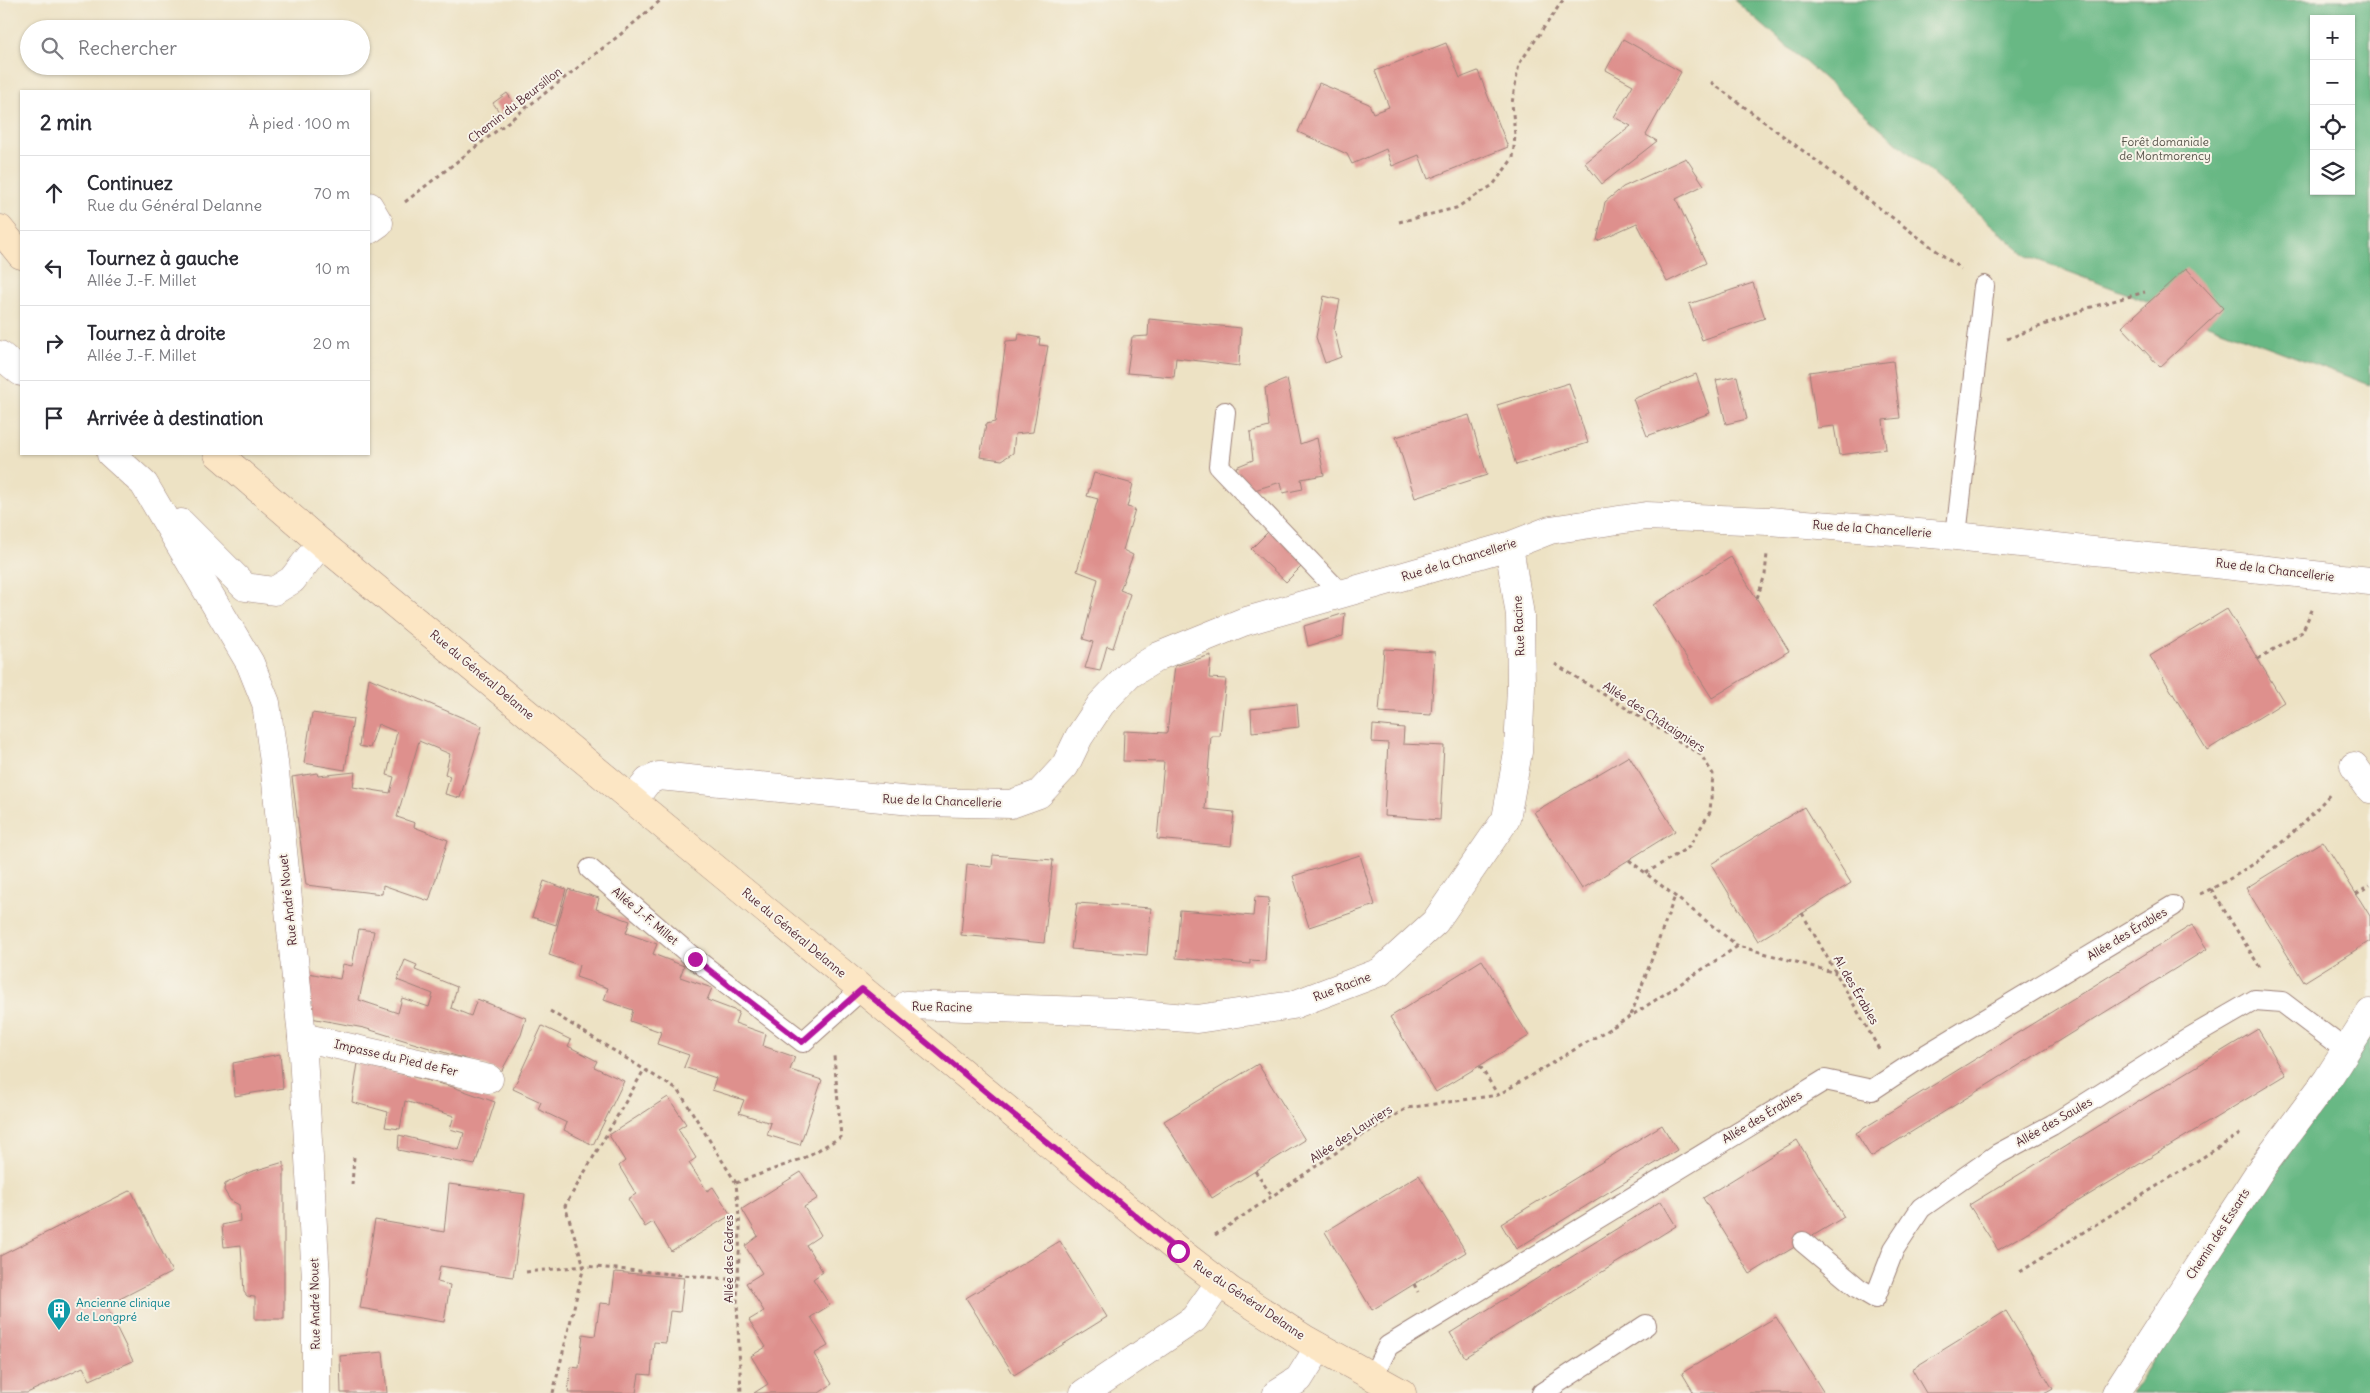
<!DOCTYPE html>
<html lang="fr">
<meta charset="utf-8">
<style>
:root{--surface:#fff;--page:#f7f7f7;--text:#2b2b33;--muted:#7c7c81;--line:#e1e1e2}
body{margin:0;font-family:Delius,sans-serif;background:var(--page);color:var(--text)}
.controls{position:absolute;right:15px;top:15px;display:grid;overflow:hidden;border-radius:0px;box-shadow:0 1px 4px #0004}
.controls button{width:45px;height:45px;display:grid;place-items:center;padding:0;border:0;border-bottom:1px solid var(--line);background:var(--surface);color:var(--text);font:25px sans-serif}
.stop{position:absolute;width:15px;height:15px;margin:-11px;border:4px solid #b5179e;border-radius:50%;background:#fff}
.stop.end{background:#b5179e;border-color:#fff;box-shadow:0 1px 5px #0008}
.list{margin:0;padding:0;list-style:none}
h2{display:flex;justify-content:space-between;align-items:center;height:65px;margin:0;padding:0 20px;font-size:21px}
h2 small{font-size:16px;font-weight:400;color:var(--muted)}
.list li{display:grid;grid-template-columns:32px 1fr auto;gap:15px;align-items:center;box-sizing:border-box;height:75px;padding:0 20px;border-top:1px solid var(--line)}
.list b{display:block;font-size:19px;white-space:nowrap}
.list p{margin:0;font-size:16px;white-space:nowrap;color:var(--muted)}
.list em{font-size:16px;font-style:normal;color:var(--muted)}
.icon{flex:none;width:28px;height:28px;fill:none;stroke:currentColor;stroke-width:2;stroke-linecap:round;stroke-linejoin:round}
.map{position:relative;flex:none;width:2370px;height:1393px;overflow:hidden}
.search{position:absolute;background:var(--surface);box-shadow:0 1px 4px #0004;left:20px;top:20px;width:350px;height:55px;display:flex;align-items:center;gap:12px;box-sizing:border-box;padding:0 18px;border-radius:28px;color:var(--muted);font-size:19px}
.panel{position:absolute;background:var(--surface);box-shadow:0 1px 4px #0004;left:20px;top:90px;width:350px;height:365px;border-radius:0px}
.map>svg:first-child{display:block}
.forest{fill:#68b884;stroke:#596c58;fill-rule:evenodd}
.building{fill:#de908d}
.lines{fill:none;stroke-linecap:round;stroke-linejoin:round}
.service-casing{stroke:#9c8078;stroke-width:22}
.minor-casing{stroke:#9c8078;stroke-width:29}
.secondary-casing{stroke:#9c8078;stroke-width:29}
.path{stroke:#9c8078;stroke-width:3;stroke-dasharray:4 4;stroke-linecap:butt}
.service{stroke:#fff;stroke-width:20}
.minor{stroke:#fff;stroke-width:28}
.secondary{stroke:#fce6c4;stroke-width:28}
.route{stroke:#b5179e;stroke-width:6}
.labels{text-anchor:middle;stroke-width:4;stroke-linejoin:round;paint-order:stroke}
.street-label{font-size:12px;fill:#4a1f2b;stroke:#f7f3e8}
.park-label{font-size:12px;fill:#5a564d;stroke:#f7f3e8}
.culture-label{font-size:12px;fill:#0d838f;stroke:#f7f3e8;text-anchor:start}
</style>
<div class="map">
<svg width="2370" height="1393" viewBox="0 0 2370 1393">
<rect width="100%" height="100%" fill="#f7f3e8"/>
<filter id="ink" filterUnits="userSpaceOnUse"><feTurbulence type="fractalNoise" baseFrequency=".02" numOctaves="2"/><feDisplacementMap in="SourceGraphic" scale="10" xChannelSelector="R" yChannelSelector="G"/><feConvolveMatrix kernelMatrix="1 2 1 2 8 2 1 2 1" color-interpolation-filters="sRGB"/></filter>
<filter id="wash" filterUnits="userSpaceOnUse"><feTurbulence type="fractalNoise" baseFrequency=".0096" numOctaves="4" result="noise"/><feDisplacementMap in="SourceGraphic" scale="20" xChannelSelector="R" yChannelSelector="G"/><feGaussianBlur stdDeviation="1.12" result="paint"/><feColorMatrix in="noise" values="0 0 0 0 0 0 0 0 0 0 0 0 0 0 0 0 0 1.4 0 .05"/><feComposite in="paint" operator="in"/></filter>
<g filter="url(#wash)">
<rect width="100%" height="100%" fill="#ede2c4"/>
<g class="forest">
<path d="M1734,0H2370V385L2027,256ZM2314,19H2351V191H2314Z"/>
<polygon points="2370,1016 2370,1393 2131,1393"/>
</g>
<g id="blocks">
<g class="building">
<polygon points="1623,39 1681,72 1646,135 1657,141 1602,184 1585,163 1631,126 1614,117 1633,85 1606,70"/>
<polygon points="1446,43 1460,78 1478,71 1508,147 1428,179 1419,155 1392,166 1386,149 1352,164 1347,154 1298,132 1319,83 1369,104 1373,113 1389,107 1375,71"/>
<polygon points="507,93 514,103 500,113 493,103"/>
<polygon points="1686,158 1704,185 1676,199 1706,263 1667,282 1637,223 1597,241 1605,202 1623,187"/>
<polygon points="2186,268 2223,308 2160,367 2122,327"/>
<polygon points="1753,283 1765,318 1702,340 1689,304"/>
<polygon points="1324,296 1340,300 1334,329 1341,357 1325,363 1316,337"/>
<polygon points="1149,319 1241,328 1239,366 1176,358 1174,377 1127,373 1132,337 1148,336"/>
<polygon points="1019,334 1040,338 1039,345 1048,346 1033,432 1015,434 1013,453 1002,460 980,457 986,424 995,422 1006,341 1018,340"/>
<polygon points="1893,361 1900,418 1883,420 1886,449 1839,455 1834,426 1817,428 1809,372"/>
<polygon points="1696,374 1710,413 1647,436 1633,399"/>
<polygon points="1737,376 1747,419 1726,424 1716,380"/>
<polygon points="1287,379 1300,444 1317,438 1324,475 1301,479 1303,489 1283,493 1281,482 1251,491 1241,483 1236,467 1253,460 1250,432 1269,427 1265,388"/>
<polygon points="1569,383 1588,443 1516,465 1497,405"/>
<polygon points="1469,415 1487,475 1415,498 1396,437"/>
<polygon points="1094,473 1133,484 1127,507 1135,509 1123,550 1133,555 1120,590 1130,594 1113,648 1107,646 1100,671 1085,668 1093,642 1083,639 1098,579 1077,571 1098,499 1087,496"/>
<polygon points="1271,529 1306,562 1286,582 1251,549"/>
<polygon points="1731,557 1789,651 1712,698 1653,605"/>
<polygon points="2227,609 2284,702 2207,750 2150,656"/>
<polygon points="1345,613 1343,636 1308,646 1304,626"/>
<polygon points="1384,649 1435,652 1431,715 1379,712"/>
<polygon points="1211,655 1209,678 1226,679 1220,736 1211,736 1205,809 1234,812 1231,846 1157,839 1164,762 1123,761 1124,731 1167,733 1175,666"/>
<polygon points="369,678 482,726 460,798 445,794 450,776 445,774 450,754 419,741 397,817 415,823 414,827 448,840 429,901 383,885 382,894 306,885 292,777 317,773 318,776 355,772 353,787 390,793 394,777 387,775 397,732 378,724 370,748 359,746"/>
<polygon points="1297,704 1299,727 1252,732 1251,709"/>
<polygon points="312,713 353,719 345,770 304,763"/>
<polygon points="1373,725 1404,728 1403,744 1444,746 1440,820 1384,816 1388,743 1372,742"/>
<polygon points="1629,756 1675,831 1582,889 1534,812"/>
<polygon points="1804,807 1851,883 1758,941 1711,864"/>
<polygon points="2323,841 2370,916 2370,941 2304,982 2246,888"/>
<polygon points="993,855 1053,860 1044,943 961,935 967,864 992,867"/>
<polygon points="1360,855 1375,905 1309,927 1293,876"/>
<polygon points="544,881 566,889 556,925 532,917"/>
<polygon points="568,889 599,898 596,909 630,921 626,933 657,944 653,954 684,966 680,977 712,988 707,1000 739,1012 735,1023 766,1034 763,1046 795,1057 790,1070 822,1080 800,1145 767,1135 771,1123 739,1113 744,1100 712,1090 716,1078 684,1067 689,1055 657,1044 661,1032 630,1021 633,1010 604,1000 608,988 576,977 579,965 549,955"/>
<polygon points="1255,897 1269,898 1265,961 1250,960 1250,964 1176,958 1180,910 1253,916"/>
<polygon points="1077,903 1151,908 1147,955 1071,949"/>
<polygon points="2192,925 2207,949 1871,1157 1856,1133"/>
<polygon points="359,929 374,931 359,1000 398,1013 402,998 429,1007 433,994 397,980 405,960 417,965 415,970 457,987 451,1008 471,1016 477,999 526,1018 521,1035 501,1072 466,1059 364,1028 311,1018 308,973 340,979 343,964 352,966"/>
<polygon points="1482,960 1529,1036 1436,1092 1390,1017"/>
<polygon points="542,1026 571,1040 568,1046 597,1061 594,1067 624,1081 593,1145 564,1130 567,1123 538,1109 541,1102 513,1089"/>
<polygon points="2258,1029 2286,1075 1998,1250 1969,1205"/>
<polygon points="280,1054 283,1088 235,1096 233,1063"/>
<polygon points="358,1063 453,1087 495,1102 475,1165 398,1150 399,1135 459,1150 464,1133 450,1129 454,1116 405,1101 400,1129 385,1127 388,1112 352,1102"/>
<polygon points="1258,1064 1305,1140 1212,1198 1164,1121"/>
<polygon points="668,1097 686,1124 678,1129 696,1158 689,1163 707,1191 713,1187 731,1215 671,1251 653,1222 645,1227 628,1199 636,1194 619,1166 625,1161 609,1135"/>
<polygon points="1662,1125 1677,1150 1516,1249 1501,1224"/>
<polygon points="1797,1140 1844,1217 1750,1274 1703,1198"/>
<polygon points="284,1162 284,1319 255,1319 255,1297 247,1296 244,1292 241,1245 224,1247 222,1225 240,1221 239,1205 230,1200 224,1190 225,1184 250,1172"/>
<polygon points="801,1172 818,1198 804,1207 821,1235 806,1245 823,1272 813,1279 830,1305 811,1317 828,1346 814,1354 832,1384 819,1393 754,1393 768,1384 751,1356 766,1347 749,1320 764,1311 746,1283 762,1273 745,1246 758,1236 742,1209"/>
<polygon points="1419,1175 1466,1252 1372,1310 1325,1232"/>
<polygon points="449,1184 525,1194 513,1277 440,1266 437,1282 450,1285 444,1322 360,1308 375,1220 444,1232"/>
<polygon points="131,1190 172,1272 106,1306 133,1361 90,1380 83,1367 27,1393 0,1393 0,1256"/>
<polygon points="1661,1201 1676,1226 1465,1357 1450,1333"/>
<polygon points="1060,1241 1107,1317 1014,1375 966,1298"/>
<polygon points="615,1272 684,1278 680,1312 670,1311 666,1343 654,1342 651,1375 639,1374 636,1393 568,1393 571,1367 579,1368 583,1334 595,1336 600,1303 611,1304"/>
<polygon points="2006,1311 2053,1389 2046,1393 1926,1393 1912,1369"/>
<polygon points="1776,1317 1824,1393 1694,1393 1682,1373"/>
<polygon points="383,1352 387,1393 341,1393 340,1356"/>
</g>
</g>
</g>
<g filter="url(#ink)">
<use href="#blocks" fill-opacity="0" stroke="#9c8078" stroke-width="1"/>
<g class="lines">
<g class="service-casing">
<g id="service">
<polyline points="1225,412 1219,466 1341,594"/>
<polyline points="1956,536 1984,286"/>
<polyline points="590,869 695,959 803,1042 862,989"/>
<polyline points="1803,1242 1858,1288 1875,1298 1894,1249 1921,1208 1998,1154 2052,1125 2191,1037 2255,1000 2282,1002 2344,1049 2351,1042"/>
<polyline points="1372,1378 1388,1346 1825,1080 1872,1090 1919,1059 2173,906"/>
<polyline points="1542,1393 1646,1325"/>
</g>
</g>
<g class="minor-casing">
<g id="minor">
<polyline points="369,206 379,223 369,230"/>
<polyline points="0,355 21,372"/>
<polyline points="111,454 144,484 250,663 266,703 274,762 302,1037 316,1278 316,1393"/>
<polyline points="181,523 245,587 274,591 292,580 321,543"/>
<polyline points="2354,766 2370,789"/>
<polyline points="633,800 648,781 659,776 922,802 1011,804 1039,794 1065,766 1079,737 1101,704 1130,674 1159,656 1243,622 1509,546 1550,530 1646,516 1769,521 1956,536 2370,581"/>
<polyline points="897,1018 907,1005 1118,1012 1197,1019 1293,1005 1380,972 1435,922 1506,819 1518,752 1521,687 1520,615 1509,546"/>
<polyline points="302,1037 489,1079"/>
<polyline points="1084,1393 1194,1319 1220,1282"/>
<polyline points="1277,1393 1299,1379 1319,1347"/>
<polyline points="2116,1393 2263,1166 2327,1080 2370,1013"/>
</g>
</g>
<g class="secondary-casing">
<g id="secondary">
<polyline points="0,229 21,255"/>
<polyline points="218,454 321,543 1179,1251 1231,1291 1305,1339 1402,1393"/>
</g>
</g>
<g class="path">
<polyline points="1711,82 1961,269"/>
<polyline points="405,202 621,34 661,0"/>
<polyline points="1399,222 1456,208 1493,185 1513,158 1515,135 1512,103 1519,64 1563,0"/>
<polyline points="2007,339 2088,308 2145,292"/>
<polyline points="1757,598 1765,575 1767,554"/>
<polyline points="2258,659 2302,632 2313,608"/>
<polyline points="1555,664 1701,755 1713,774 1710,812 1689,847 1646,873"/>
<polyline points="1629,860 1738,946"/>
<polyline points="2211,889 2261,969"/>
<path d="M2200,894C2253,870 2293,837 2331,793"/>
<polyline points="2356,894 2370,885"/>
<polyline points="1802,913 1879,1049"/>
<polyline points="550,1011 679,1091 736,1183 740,1229 737,1303 741,1393"/>
<polyline points="1631,1015 1675,896"/>
<polyline points="1480,1066 1498,1095"/>
<polyline points="1255,1171 1272,1196"/>
<polyline points="736,1183 804,1158 841,1137 834,1056"/>
<polyline points="352,1185 354,1157"/>
<polyline points="1215,1235 1353,1141 1407,1108 1498,1095 1631,1016 1738,946 1836,973"/>
<polyline points="526,1272 584,1266 738,1280"/>
<polyline points="2020,1272 2243,1132"/>
<polyline points="1414,1284 1418,1292"/>
<polyline points="553,1393 584,1266 565,1206 644,1070"/>
</g>
<use href="#service" class="service"/>
<use href="#minor" class="minor"/>
<use href="#secondary" class="secondary"/>
</g>
</g>
<g class="lines" filter="url(#ink)">
<polyline class="route" points="695,959 802,1042 862,989 1178,1251"/>
</g>
<defs>
<g id="building-pin" transform="scale(1.25)"><path d="M0 17L-7.5 6A9.5 9.5 0 1 1 7.5 6Z" fill="#0f9aa8" stroke="#f7f3e8"/><path d="M-4-6H4V6H1V3H-1V6H-4ZM-2.5-4.3h1.7v1.8h-1.7ZM.8-4.3h1.7v1.8H.8ZM-2.5-1h1.7V.8h-1.7ZM.8-1h1.7V.8H.8Z" fill="#fff"/></g>
</defs>
<g fill-rule="evenodd">
<use href="#building-pin" x="59" y="1310"/>
</g>
<g class="labels">
<g class="street-label">
<text transform="translate(515 105) rotate(-38)" y="4">Chemin du Beursillon</text>
<text transform="translate(1872 529) rotate(4)" y="4">Rue de la Chancellerie</text>
<text transform="translate(1459 560) rotate(-17)" y="4">Rue de la Chancellerie</text>
<text transform="translate(2275 570) rotate(7)" y="4">Rue de la Chancellerie</text>
<text transform="translate(1519 626) rotate(-93)" y="4">Rue Racine</text>
<text transform="translate(482 675) rotate(40)" y="4">Rue du Général Delanne</text>
<text transform="translate(1654 717) rotate(33)" y="4">Allée des Châtaigniers</text>
<text transform="translate(942 801) rotate(2)" y="4">Rue de la Chancellerie</text>
<text transform="translate(288 900) rotate(-96)" y="4">Rue André Nouet</text>
<text transform="translate(645 916) rotate(40)" y="4">Allée J.-F. Millet</text>
<text transform="translate(794 933) rotate(40)" y="4">Rue du Général Delanne</text>
<text transform="translate(2127 934) rotate(-31)" y="4">Allée des Érables</text>
<text transform="translate(1342 987) rotate(-21)" y="4">Rue Racine</text>
<text transform="translate(1856 990) rotate(60)" y="4">Al. des Érables</text>
<text transform="translate(942 1007) rotate(1)" y="4">Rue Racine</text>
<text transform="translate(396 1058) rotate(13)" y="4">Impasse du Pied de Fer</text>
<text transform="translate(1762 1117) rotate(-31)" y="4">Allée des Érables</text>
<text transform="translate(2054 1122) rotate(-30)" y="4">Allée des Saules</text>
<text transform="translate(1351 1134) rotate(-33)" y="4">Allée des Lauriers</text>
<text transform="translate(2218 1234) rotate(-57)" y="4">Chemin des Essarts</text>
<text transform="translate(729 1259) rotate(-90)" y="4">Allée des Cèdres</text>
<text transform="translate(1249 1300) rotate(34)" y="4">Rue du Général Delanne</text>
<text transform="translate(315 1304) rotate(-91)" y="4">Rue André Nouet</text>
</g>
<g class="park-label">
<text x="2165" y="146">Forêt domaniale<tspan x="2165" dy="14">de Montmorency</tspan></text>
</g>
<g class="culture-label">
<text x="76" y="1307">Ancienne clinique<tspan x="76" dy="14">de Longpré</tspan></text>
</g>
</g>
</svg>
<div class="controls">
<button>+</button>
<button>−</button>
<button><svg class="icon" aria-label="locate" viewBox="0 0 24 24"><circle cx="12" cy="12" r="6"/><path d="M12 2v4M12 18v4M2 12h4M18 12h4"/></svg></button>
<button><svg class="icon" aria-label="layers" viewBox="0 0 24 24"><path d="M12 4l9 5-9 5-9-5zM3 14l9 5 9-5"/></svg></button>
</div>
<div class="stop" style="left:1178px;top:1251px"></div>
<div class="stop end" style="left:695px;top:959px"></div>
<div class="search"><svg class="icon" aria-label="search" viewBox="0 0 24 24"><circle cx="10" cy="10" r="6"/><path d="M15 15l6 6"/></svg>Rechercher</div>
<section class="panel">
<h2>2 min<small>À pied · 100 m</small></h2>
<ul class="list">
<li><svg class="icon" aria-label="ahead" viewBox="0 0 24 24"><path d="M12 20V5M6 11l6-6 6 6"/></svg><div><b>Continuez</b><p>Rue du Général Delanne</p></div><em>70 m</em></li>
<li><svg class="icon" aria-label="left" viewBox="0 0 24 24"><path d="M17 20v-9H6M10 6l-5 5 5 5"/></svg><div><b>Tournez à gauche</b><p>Allée J.-F. Millet</p></div><em>10 m</em></li>
<li><svg class="icon" aria-label="right" viewBox="0 0 24 24"><path d="M7 20v-9h11M14 6l5 5-5 5"/></svg><div><b>Tournez à droite</b><p>Allée J.-F. Millet</p></div><em>20 m</em></li>
<li><svg class="icon" aria-label="arrive" viewBox="0 0 24 24"><path d="M6 21V4h12l-3 4 3 4H6"/></svg><div><b>Arrivée à destination</b></div></li>
</ul>
</section>
</div>
